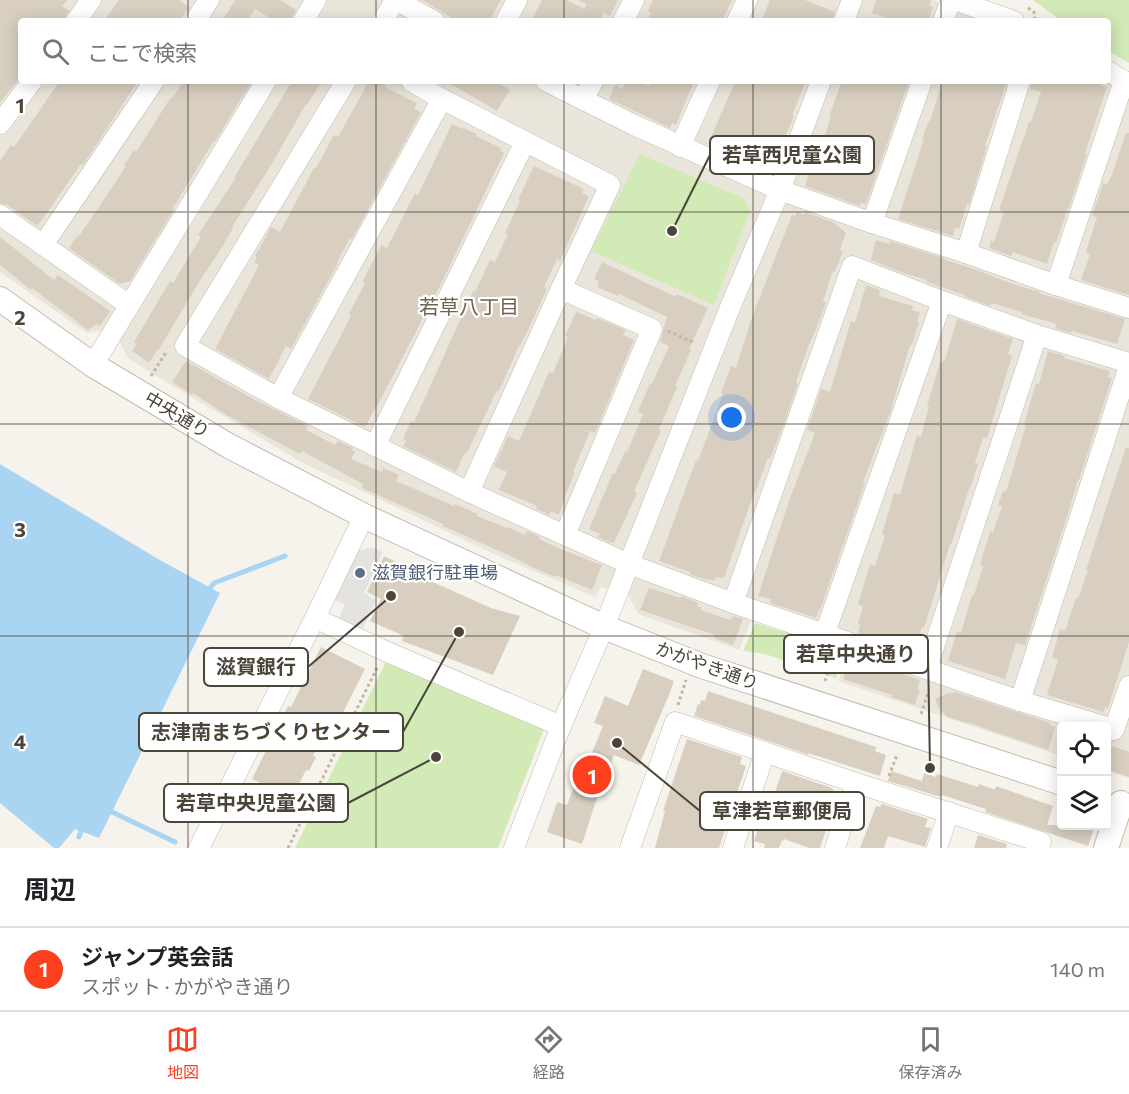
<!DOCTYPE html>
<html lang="ja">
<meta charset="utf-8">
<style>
:root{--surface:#fff;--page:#f2f2f2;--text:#202124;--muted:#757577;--line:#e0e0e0;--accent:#fc3f1d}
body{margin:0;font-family:Commissioner,"Noto Sans JP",sans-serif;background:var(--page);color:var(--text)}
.controls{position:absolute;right:18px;bottom:18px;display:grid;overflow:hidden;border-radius:6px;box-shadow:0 3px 15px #0003}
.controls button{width:54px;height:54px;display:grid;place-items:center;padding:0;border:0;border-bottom:2px solid var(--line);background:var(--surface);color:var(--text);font:30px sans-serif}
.you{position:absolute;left:732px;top:418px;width:21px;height:21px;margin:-15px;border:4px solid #fff;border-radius:50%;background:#1a73e8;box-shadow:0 0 0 9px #1a73e833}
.badge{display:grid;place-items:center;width:39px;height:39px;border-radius:50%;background:var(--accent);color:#fff;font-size:20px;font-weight:700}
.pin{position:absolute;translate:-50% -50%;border:3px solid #fff;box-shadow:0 2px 6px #0006}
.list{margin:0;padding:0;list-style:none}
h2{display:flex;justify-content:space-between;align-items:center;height:78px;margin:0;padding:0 24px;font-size:26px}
h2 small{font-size:20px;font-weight:400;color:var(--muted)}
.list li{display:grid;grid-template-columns:39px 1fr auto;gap:18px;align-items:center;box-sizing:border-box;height:84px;padding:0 24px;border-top:2px solid var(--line)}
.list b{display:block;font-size:22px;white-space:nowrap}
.list p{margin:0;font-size:20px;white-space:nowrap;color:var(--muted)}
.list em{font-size:20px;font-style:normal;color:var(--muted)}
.icon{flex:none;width:33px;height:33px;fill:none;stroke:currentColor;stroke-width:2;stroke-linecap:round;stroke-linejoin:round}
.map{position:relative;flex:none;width:1129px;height:848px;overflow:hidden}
.search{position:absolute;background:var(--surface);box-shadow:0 3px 15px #0003;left:18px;right:18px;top:18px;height:66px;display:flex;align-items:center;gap:15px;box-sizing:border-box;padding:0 21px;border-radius:6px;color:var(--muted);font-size:22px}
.sheet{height:162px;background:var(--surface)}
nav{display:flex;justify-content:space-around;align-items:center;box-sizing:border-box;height:84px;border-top:2px solid var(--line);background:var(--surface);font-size:16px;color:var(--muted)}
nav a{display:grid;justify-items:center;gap:3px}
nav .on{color:var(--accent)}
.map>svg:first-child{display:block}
.residential{fill:#eae5da}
.green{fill:#d2eab5}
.parking{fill:#e5e3e0}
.water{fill:#a9d4f2}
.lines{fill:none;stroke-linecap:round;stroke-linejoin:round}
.stream{stroke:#a9d4f2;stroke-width:5}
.building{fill:#d8cfc1}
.minor-casing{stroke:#c2bbae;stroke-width:21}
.tertiary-casing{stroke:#c2bbae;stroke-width:26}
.path{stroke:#c4b79f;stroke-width:3;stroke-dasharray:3 3;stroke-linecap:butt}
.minor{stroke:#fff;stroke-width:20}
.tertiary{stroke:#fff;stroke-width:24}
.grid{fill:none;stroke:#4b4439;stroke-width:1.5;stroke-opacity:0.55}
.service-dot{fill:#5c6f8a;stroke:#fff;stroke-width:2}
.labels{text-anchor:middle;stroke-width:4.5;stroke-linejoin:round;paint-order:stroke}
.street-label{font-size:18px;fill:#4b4439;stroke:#fff}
.service-label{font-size:18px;fill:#4e5e75;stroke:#fff;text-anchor:start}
.neighbourhood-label{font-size:20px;fill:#6e6250;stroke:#fff}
.grid-label{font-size:20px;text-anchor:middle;font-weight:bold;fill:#4b4439;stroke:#fff;stroke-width:4.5;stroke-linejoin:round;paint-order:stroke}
.leader{fill:none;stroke:#4b4439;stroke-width:2}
.callout-dot{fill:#4b4439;stroke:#fff;stroke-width:2}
.callout{fill:#fff;stroke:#4b4439;stroke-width:2}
.callout-label{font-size:20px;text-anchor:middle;font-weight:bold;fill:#4b4439}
</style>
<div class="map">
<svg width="1129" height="848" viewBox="0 0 1129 848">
<rect width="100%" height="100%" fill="#f6f3ec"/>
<polygon class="residential" points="0,0 933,0 987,21 21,21 21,81 1108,81 1129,92 1129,778 1107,771 1106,726 1062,726 1061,756 838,681 851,650 752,618 739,650 638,614 629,596 601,587 595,597 494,554 301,462 156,376 128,358 119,340 104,330 87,333 0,272"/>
<g class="green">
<polygon points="1033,0 1129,0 1129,63 1108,51 1108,21 1062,21"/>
<polygon points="640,154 745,199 750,211 714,305 591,251"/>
<polygon points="755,623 847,651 836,678 765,654 743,651"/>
<polygon points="387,659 544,729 498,848 295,848"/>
</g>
<polygon class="parking" points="372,547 383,552 364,593 376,600 363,629 339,618 345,604 334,600 357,551"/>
<polygon class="water" points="0,464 158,559 220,593 99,838 75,829 59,848 54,848 0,803"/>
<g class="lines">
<g class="stream">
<polyline points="210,588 214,583 285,556"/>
<polyline points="112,812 175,842"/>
<polyline points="79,837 81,831"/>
</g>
</g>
<g class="building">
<polygon points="0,0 67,0 62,6 69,11 63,21 21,21 21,76 0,103"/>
<polygon points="119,0 179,0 189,7 179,21 104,21"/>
<polygon points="235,0 280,0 296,10 290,21 275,21 255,9 247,21 222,21"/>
<polygon points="422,0 501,0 489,21 457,21"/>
<polygon points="542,0 567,0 584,9 587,4 578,0 618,0 610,16 603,13 601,17 608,21 531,21"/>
<polygon points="653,0 732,0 722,21 647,21 651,13 648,11"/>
<polygon points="770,0 805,0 835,12 832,21 761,21"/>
<polygon points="876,0 931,0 929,5 933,7 928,21 897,21 872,13"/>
<polygon points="60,81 138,81 83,165 81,164 39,224 36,225 7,205 0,203 0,161 11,145 14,147"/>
<polygon points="184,81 252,81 214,143 213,142 173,208 174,209 130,281 120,284 69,248 78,235 79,236 107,195 126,166 124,165 134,150 136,152 171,97 172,98"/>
<polygon points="292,81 322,81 307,105 306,104 273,162 232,227 233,228 221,249 202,277 158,351 157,350 149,363 132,351 137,344 134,342 170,281 173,283 201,237 198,235 235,179 234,178"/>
<polygon points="369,81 377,81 386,85 385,87 417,103 414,109 421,112 352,239 350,238 337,262 338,263 291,349 286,346 269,379 215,349 259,265 254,263 257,257 255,256 264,240 271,227 280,232 314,168 316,168 334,135 338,137"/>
<polygon points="446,81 495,81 510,90 497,111"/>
<polygon points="626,81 638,81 649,86 651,81 694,81 676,125 672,123 670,128 609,99 615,85 622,89"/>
<polygon points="740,81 806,81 792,115 794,116 776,158 772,166 765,169 740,159 742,154 712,142 713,140 710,139 735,82 739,84"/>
<polygon points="842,81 909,81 866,204 861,203 860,206 805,186 810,169 813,170 816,162 831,117 829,117"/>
<polygon points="943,81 1007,81 985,146 987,146 969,205 967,204 959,229 955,228 953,236 898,219 924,139 922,139 928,123 929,123"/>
<polygon points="1032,81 1101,81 1101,85 1107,87 1085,153 1087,154 1069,208 1068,208 1056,243 1054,242 1047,264 1013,252 1011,256 989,248 991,241 994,242 1004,212 999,210 1029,122 1031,122 1041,92 1030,89"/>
<polygon points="452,124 463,129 464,128 477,134 476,136 501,148 500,151 504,153 444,278 375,410 374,410 365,427 308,399 351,316 349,314 365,283 363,281 381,245 387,248 415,193 418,195"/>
<polygon points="1126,133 1129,133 1129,295 1081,280 1090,254 1086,252 1097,217 1092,216 1103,183 1107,185 1110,178 1111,178"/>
<polygon points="534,166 584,189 582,193 589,196 560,261 557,259 544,287 547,289 530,326 520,346 519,346 499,391 497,390 467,453 465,452 456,472 403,446 406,441 403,439 411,421 414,422 473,291 475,292 490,260 495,262 508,234 505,233 520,201 518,200"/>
<polygon points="796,212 804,215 805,212 833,222 846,233 840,250 843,251 835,272 833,271 823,301 826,302 821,317 808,347 796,382 798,383 784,424 770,459 768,458 755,493 754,493 724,578 716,577 714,581 707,579 707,580 689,574 690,572 659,561 696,460 698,461 723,394 721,393 731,366 736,368 752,317 792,215 795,216"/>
<polygon points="0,237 54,280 58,275 110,311 100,326 97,324 88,330 32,288 31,290 0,265"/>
<polygon points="876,240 889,244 890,241 946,259 945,260 971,268 1013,284 1040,292 1039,293 1125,319 1117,344 1072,331 1071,333 1055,328 1057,324 1021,314 1022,312 991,303 990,306 964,296 964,295 927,282 927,280 906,274 871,260"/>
<polygon points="602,262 676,297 677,294 708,308 689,349 691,350 675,386 677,387 659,429 661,430 634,492 637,493 614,543 611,543 598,537 600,534 589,529 613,473 615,474 625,451 627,452 643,414 638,412 650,383 652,384 669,346 660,342 667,317 619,294 618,296 597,287 599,281 594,279"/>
<polygon points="866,285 880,290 879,296 913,306 912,310 920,312 917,321 919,322 912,345 910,345 890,413 863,482 865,483 820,610 819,609 816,618 770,603 771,599 758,596 790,498 815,433 807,430 821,389 830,392 851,321 855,323"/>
<polygon points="576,312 596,320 597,318 626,330 623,335 634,340 595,433 590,431 573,472 575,473 564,498 565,499 559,515 551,511 549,515 536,509 537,506 499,490 507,472 494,466 508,436 519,441 549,372 553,373 568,337 565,336"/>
<polygon points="957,319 1013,339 1008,354 1012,356 987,438 983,437 975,463 978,464 971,487 970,486 951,545 950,544 924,628 922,627 917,643 913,643 906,649 858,633 860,625 858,624 863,606 858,604 870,564 875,566 885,535 882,534 894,493 900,495 917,435 921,437 929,406 927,406 940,362 942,363 944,359 945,360"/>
<polygon points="1048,351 1065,356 1064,358 1110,371 1108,377 1112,378 1079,480 1078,480 1069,510 1025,646 1016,643 1005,679 948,661 957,632 961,633 972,595 974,595 983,566 980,565 990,531 993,532 1002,506 998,505 1003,491 1006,492 1026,425 1024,424 1036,383 1039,384"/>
<polygon points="186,361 257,401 308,426 306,430 335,445 338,441 353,448 352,450 355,452 351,459 382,472 383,468 399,475 396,481 454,506 455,504 477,514 477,516 507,528 508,527 525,535 527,531 540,537 539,539 560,549 602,565 592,590 556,575 555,577 532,567 515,558 443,526 443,524 362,488 363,484 302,451 300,454 228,416 193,393 192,395 172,382"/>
<polygon points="1126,447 1129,448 1129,642 1108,708 1105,707 1103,712 1047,695 1058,660 1052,658 1060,629 1065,631 1076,598 1078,599 1088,570 1086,570"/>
<polygon points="384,556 418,572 417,575 491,608 520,616 493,675 402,641 404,636 370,621 381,599 367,592"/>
<polygon points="649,588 681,598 681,596 698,603 697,606 702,608 701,610 730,620 734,616 743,619 733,645 714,638 715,635 640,610"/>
<polygon points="321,647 365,669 334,730 328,726 313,756 316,757 309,771 306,770 292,798 252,779 288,706 291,707"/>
<polygon points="851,656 920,680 917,690 920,690 915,705 891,697 892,695 843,679"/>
<polygon points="643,669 674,681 669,695 639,765 614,755 596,801 582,844 547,832 557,802 567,805 587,754 591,755 603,726 594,723 605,696 628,706"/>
<polygon points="708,691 876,747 875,751 886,755 880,776 808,753 809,755 694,716 698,704 700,705 701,700 705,701"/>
<polygon points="956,692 1051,723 1050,725 1055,727 1048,750 966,722 966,723 948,717 940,710 935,699 946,694"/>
<polygon points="687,739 742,757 740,764 746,766 719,848 655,848 665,811 663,811"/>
<polygon points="1112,746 1129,752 1129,777 1107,769 1107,762"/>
<polygon points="782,771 832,788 838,796 829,828 827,827 820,848 809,848 784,839 784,841 782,840 779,848 764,848 765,844 754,841 767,800 772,802"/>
<polygon points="891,771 922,781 924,773 936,777 937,774 978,787 979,784 993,789 995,789 996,786 1053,806 1047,825 1095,825 1088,846 985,812 986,809 942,795 941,797 888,781"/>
<polygon points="882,804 928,819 925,827 931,828 925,847 888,836 884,848 860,848 876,806 880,807"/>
<polygon points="978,835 1007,844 1006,848 974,848"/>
</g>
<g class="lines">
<g class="minor-casing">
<g id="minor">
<polyline points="396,0 434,21"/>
<polyline points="955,0 1014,21"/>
<polyline points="76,21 91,0"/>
<polyline points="195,21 209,0"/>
<polyline points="303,21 316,0"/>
<polyline points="383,21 395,0"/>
<polyline points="506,21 517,0"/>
<polyline points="623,21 634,0"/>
<polyline points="737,21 747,0"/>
<polyline points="844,21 852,0"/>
<polyline points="943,21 951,0"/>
<polyline points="1108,71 1129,84"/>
<polyline points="346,81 185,346 278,398 469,492 629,564 733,603 1020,701 1104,726"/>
<polyline points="411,81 442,99 610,185 561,289 469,492"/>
<polyline points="546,81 634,125 780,190 872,223 966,253 1056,285 1129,308"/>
<polyline points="583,100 593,81"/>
<polyline points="0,124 32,81"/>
<polyline points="680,147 710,81"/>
<polyline points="0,215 129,305"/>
<polyline points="872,223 922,81"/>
<polyline points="43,245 154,81"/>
<polyline points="966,253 1020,81"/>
<polyline points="1056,285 1124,81"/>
<polyline points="561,289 652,329 565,535"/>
<polyline points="93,365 266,81"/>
<polyline points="278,398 442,99"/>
<polyline points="375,446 525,142"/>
<polyline points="733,603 852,266 942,301 1037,335 1129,363"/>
<polyline points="315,618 385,651 561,726"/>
<polyline points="825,633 942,301"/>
<polyline points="927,668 1037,335"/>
<polyline points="1020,701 1129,366"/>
<polyline points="1114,730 1129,686"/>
<polyline points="199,848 315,618 364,516"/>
<polyline points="514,848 561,726 604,627 629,564 731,305 780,190 821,81"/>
<polyline points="630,848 675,722 856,783 1041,842 1039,848"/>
<polyline points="733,848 765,752"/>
<polyline points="835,848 856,783"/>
<polyline points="937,848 949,812"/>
</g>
</g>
<g class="tertiary-casing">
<g id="tertiary">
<polyline points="0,299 93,365 229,446 364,516 604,627 702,666 1062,783"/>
<polyline points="1106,848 1121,803"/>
</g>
</g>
<g class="path">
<polyline points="1028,8 1034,12 1035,21"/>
<polyline points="668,331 695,343"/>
<polyline points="151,376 167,351"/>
<polyline points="825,681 827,675 829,653"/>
<polyline points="678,705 686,680"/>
<polyline points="921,714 929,690"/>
<polyline points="889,776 897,755"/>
<polyline points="288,848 378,666"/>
</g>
<use href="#minor" class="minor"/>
<use href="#tertiary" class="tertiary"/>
</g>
<path class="grid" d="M188,0V21M376,0V21M564,0V21M753,0V21M941,0V21M188,81V848M376,81V848M564,81V848M753,81V848M941,81V848M0,212H1129M0,424H1129M0,636H1129"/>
<circle class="service-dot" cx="360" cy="573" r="6"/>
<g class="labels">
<g class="street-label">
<text transform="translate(177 415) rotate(31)" y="6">中央通り</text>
<text transform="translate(707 666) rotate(20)" y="6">かがやき通り</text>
</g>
<g class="service-label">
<text x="372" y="579">滋賀銀行駐車場</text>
</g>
<g class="neighbourhood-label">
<text x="469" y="314">若草八丁目</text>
</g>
</g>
<g class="grid-label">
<text x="20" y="113">1</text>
<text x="20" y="325">2</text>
<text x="20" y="537">3</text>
<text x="20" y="749">4</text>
</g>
<path class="leader" d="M672 231L710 155M930 768L928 654M391 596L308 667M459 632L403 732M436 757L348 803M617 743L700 811"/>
<g class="callout-dot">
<circle cx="672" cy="231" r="6"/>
<circle cx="930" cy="768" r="6"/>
<circle cx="391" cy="596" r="6"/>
<circle cx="459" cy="632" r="6"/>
<circle cx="436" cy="757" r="6"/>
<circle cx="617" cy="743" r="6"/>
</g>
<g class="callout">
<rect x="710" y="136" width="164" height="38" rx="6"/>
<rect x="784" y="635" width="144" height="38" rx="6"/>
<rect x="204" y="648" width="104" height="38" rx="6"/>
<rect x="139" y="713" width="264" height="38" rx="6"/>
<rect x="164" y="784" width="184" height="38" rx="6"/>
<rect x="700" y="792" width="164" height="38" rx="6"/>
</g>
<g class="callout-label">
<text x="792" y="162">若草西児童公園</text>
<text x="856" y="661">若草中央通り</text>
<text x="256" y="674">滋賀銀行</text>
<text x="271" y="739">志津南まちづくりセンター</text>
<text x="256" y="810">若草中央児童公園</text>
<text x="782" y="818">草津若草郵便局</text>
</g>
</svg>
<div class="controls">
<button><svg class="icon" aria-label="locate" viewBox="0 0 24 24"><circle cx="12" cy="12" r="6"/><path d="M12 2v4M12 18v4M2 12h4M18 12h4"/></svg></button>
<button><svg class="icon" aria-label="layers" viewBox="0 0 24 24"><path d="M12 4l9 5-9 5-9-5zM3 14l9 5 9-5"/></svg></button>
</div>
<div class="you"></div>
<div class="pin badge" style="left:592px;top:775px">1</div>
<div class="search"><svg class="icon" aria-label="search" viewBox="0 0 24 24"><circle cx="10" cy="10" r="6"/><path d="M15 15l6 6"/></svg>ここで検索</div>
</div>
<section class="sheet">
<h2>周辺<small></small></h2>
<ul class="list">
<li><span class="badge">1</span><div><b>ジャンプ英会話</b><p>スポット · かがやき通り</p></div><em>140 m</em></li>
</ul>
</section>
<nav>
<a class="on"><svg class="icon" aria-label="map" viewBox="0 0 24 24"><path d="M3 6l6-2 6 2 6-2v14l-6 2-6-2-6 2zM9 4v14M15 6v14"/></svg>地図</a>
<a><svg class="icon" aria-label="directions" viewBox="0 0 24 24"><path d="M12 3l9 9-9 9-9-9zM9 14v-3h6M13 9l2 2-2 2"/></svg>経路</a>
<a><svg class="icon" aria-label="saved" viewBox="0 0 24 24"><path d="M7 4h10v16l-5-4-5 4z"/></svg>保存済み</a>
</nav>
